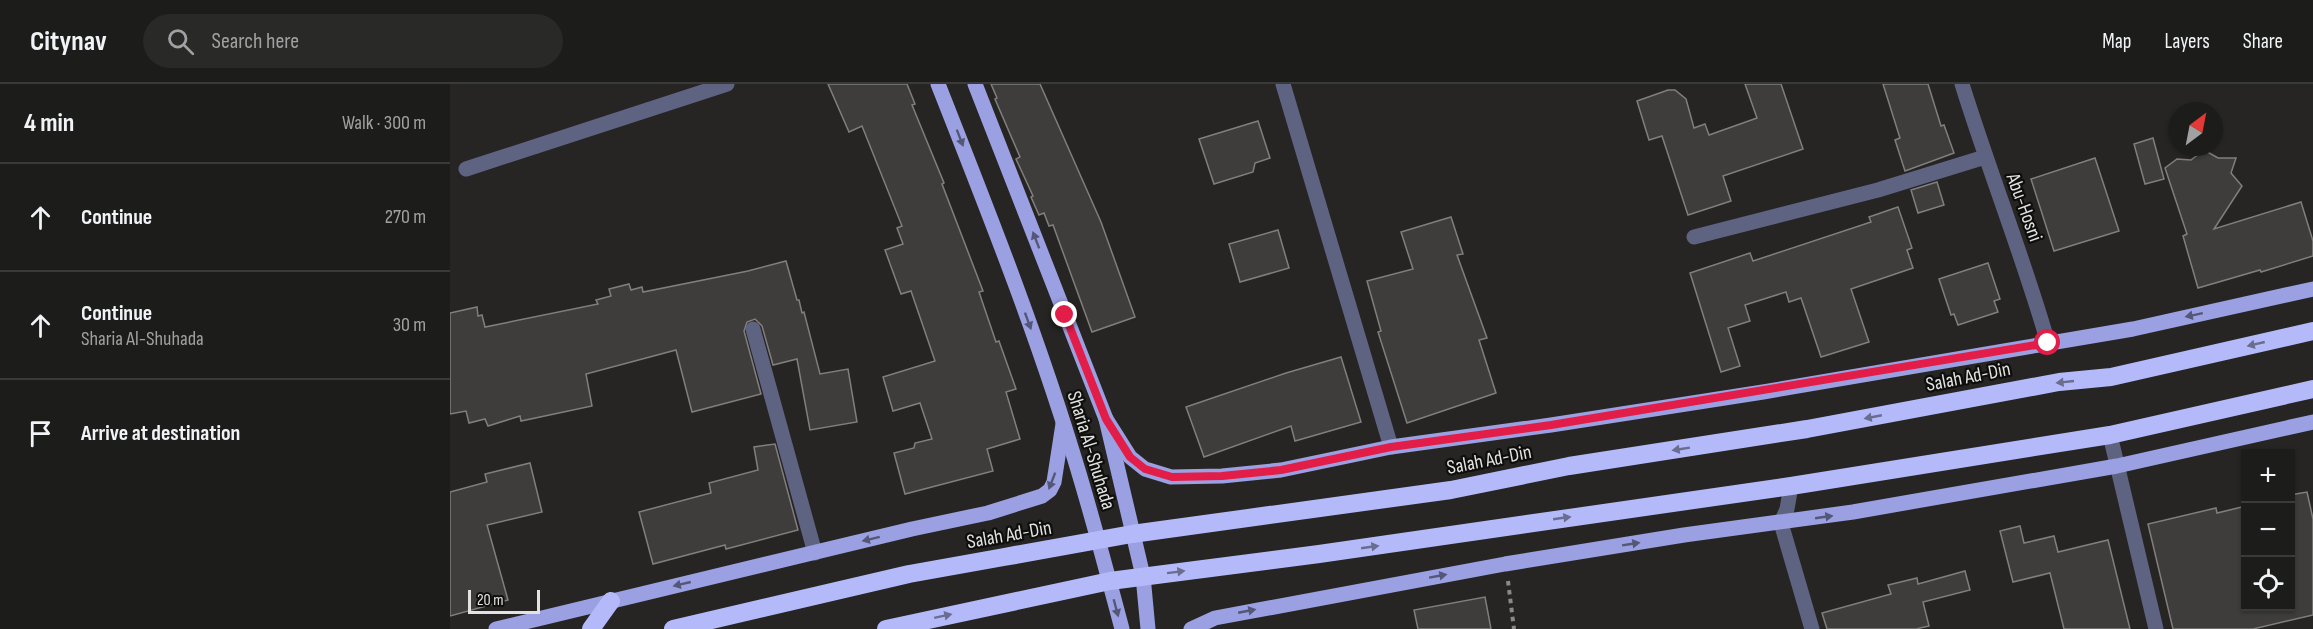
<!DOCTYPE html>
<meta charset="utf-8">
<style>
:root{--surface:#1c1c1a;--page:#292927;--text:#f1f3f6;--muted:#a0a1a2;--line:#3a3a39}
body{margin:0;font-family:"Sofia Sans Condensed",sans-serif;background:var(--page);color:var(--text)}
.controls{position:absolute;right:18px;bottom:18px;display:grid;overflow:hidden;border-radius:0px;box-shadow:0 2px 4px #0004}
.controls button{width:54px;height:54px;display:grid;place-items:center;padding:0;border:0;border-bottom:2px solid var(--line);background:var(--surface);color:var(--text);font:30px sans-serif}
.compass{position:absolute;left:1719px;top:18px;width:54px;height:54px;border-radius:50%;background:var(--surface);box-shadow:0 2px 4px #0004;rotate:32deg}
.scale{position:absolute;left:18px;bottom:15px;width:72px;box-sizing:border-box;padding-left:6px;border:3px solid #e3e3e1;border-top:0;font-size:16px;line-height:21px;white-space:nowrap;color:#e3e3e1;-webkit-text-stroke:4px #0e0e0d;paint-order:stroke}
.stop{position:absolute;width:18px;height:18px;margin:-14px;border:4px solid #e11d48;border-radius:50%;background:#fff}
.stop.end{background:#e11d48;border-color:#fff;box-shadow:0 2px 6px #0008}
.list{margin:0;padding:0;list-style:none}
h2{display:flex;justify-content:space-between;align-items:center;height:78px;margin:0;padding:0 24px;font-size:26px}
h2 small{font-size:20px;font-weight:400;color:var(--muted)}
.list li{display:grid;grid-template-columns:39px 1fr auto;gap:18px;align-items:center;box-sizing:border-box;height:108px;padding:0 24px;border-top:2px solid var(--line)}
.list b{display:block;font-size:22px;white-space:nowrap}
.list p{margin:0;font-size:20px;white-space:nowrap;color:var(--muted)}
.list em{font-size:20px;font-style:normal;color:var(--muted)}
.icon{flex:none;width:33px;height:33px;fill:none;stroke:currentColor;stroke-width:2;stroke-linecap:round;stroke-linejoin:round}
.map{position:relative;flex:none;width:1863px;height:545px;overflow:hidden}
header{display:flex;align-items:center;gap:36px;box-sizing:border-box;height:84px;padding:0 30px;background:var(--surface);border-bottom:2px solid var(--line)}
header strong{font-size:28px}
nav{display:flex;gap:33px;margin-inline-start:auto;font-size:21px}
.search{width:420px;height:54px;background:var(--page);display:flex;align-items:center;gap:15px;box-sizing:border-box;padding:0 21px;border-radius:33px;color:var(--muted);font-size:22px}
main{display:flex}
aside{flex:1;background:var(--surface)}
.map>svg:first-child{display:block}
.building{fill:#3e3d3b;stroke:#807f7d;stroke-width:1.5}
.lines{fill:none;stroke-linecap:round;stroke-linejoin:round}
.path{stroke:#8a8987;stroke-width:4;stroke-dasharray:4.5 4.5;stroke-linecap:butt}
.minor{stroke:#5f6382;stroke-width:15}
.major{stroke:#9aa0e1;stroke-width:15}
.highway{stroke:#b4baf9;stroke-width:18}
.oneway{fill:#545777}
.oneway2{fill:#696d8f}
.route{stroke:#e11d48;stroke-width:8}
.labels{text-anchor:middle;stroke-width:4.5;stroke-linejoin:round;paint-order:stroke}
.street-label{font-size:20px;fill:#e3e3e1;stroke:#0e0e0d}
</style>
<header>
<strong>Citynav</strong>
<div class="search"><svg class="icon" aria-label="search" viewBox="0 0 24 24"><circle cx="10" cy="10" r="6"/><path d="M15 15l6 6"/></svg>Search here</div>
<nav><a>Map</a><a>Layers</a><a>Share</a></nav>
</header>
<main>
<aside>
<h2>4 min<small>Walk · 300 m</small></h2>
<ul class="list">
<li><svg class="icon" aria-label="ahead" viewBox="0 0 24 24"><path d="M12 20V5M6 11l6-6 6 6"/></svg><div><b>Continue</b></div><em>270 m</em></li>
<li><svg class="icon" aria-label="ahead" viewBox="0 0 24 24"><path d="M12 20V5M6 11l6-6 6 6"/></svg><div><b>Continue</b><p>Sharia Al-Shuhada</p></div><em>30 m</em></li>
<li><svg class="icon" aria-label="arrive" viewBox="0 0 24 24"><path d="M6 21V4h12l-3 4 3 4H6"/></svg><div><b>Arrive at destination</b></div></li>
</ul>
</aside>
<div class="map">
<svg width="1863" height="545" viewBox="0 0 1863 545">
<rect width="100%" height="100%" fill="#262523"/>
<g class="building">
<polygon points="378,0 457,0 465,20 462,21 494,99 492,100 533,207 529,208 546,258 549,257 566,305 556,308 570,355 537,365 543,387 455,410 444,369 464,364 465,359 482,355 470,319 443,327 433,293 485,277 461,207 451,210 435,166 453,160 447,144 452,142 412,42 399,48"/>
<polygon points="541,0 590,0 651,138 685,233 642,248 603,141 599,142 594,129 589,131 581,113 583,112 566,75 570,73 545,15 547,14"/>
<polygon points="1295,0 1331,0 1353,65 1273,92 1281,117 1238,131 1212,52 1199,56 1187,17 1218,6 1225,6 1236,15 1244,44 1255,40 1259,51 1307,34"/>
<polygon points="1433,0 1478,0 1491,42 1494,41 1504,69 1455,87 1445,56 1450,54"/>
<polygon points="808,37 820,74 805,79 803,88 764,100 749,55"/>
<polygon points="1703,54 1714,95 1695,100 1684,60"/>
<polygon points="1754,66 1768,74 1786,74 1781,89 1792,102 1764,145 1851,118 1863,157 1863,172 1811,188 1810,186 1748,204 1733,152 1737,150 1715,84 1727,75 1741,76"/>
<polygon points="1645,74 1669,147 1604,167 1581,95"/>
<polygon points="1487,98 1494,121 1468,129 1461,106"/>
<polygon points="1448,123 1462,164 1457,166 1463,184 1401,205 1419,258 1371,273 1351,214 1339,218 1336,208 1295,221 1300,237 1278,244 1290,282 1271,288 1240,189 1300,169 1303,177 1421,138 1419,133"/>
<polygon points="1001,133 1013,170 1007,171 1037,254 1029,256 1046,309 957,339 928,248 931,247 917,197 963,185 951,148"/>
<polygon points="828,146 839,184 790,198 779,160"/>
<polygon points="336,177 347,216 349,216 352,229 354,228 370,290 398,285 407,338 360,346 347,275 323,281 312,242 305,235 297,238 294,247 311,310 242,328 226,266 136,290 142,322 71,337 70,332 38,342 35,335 19,339 16,327 0,330 0,229 27,223 28,232 32,231 35,243 148,220 146,216 161,212 159,205 179,200 181,206 192,203 193,208 298,187"/>
<polygon points="1538,179 1550,215 1544,217 1548,228 1508,241 1504,230 1501,231 1489,195"/>
<polygon points="891,273 911,338 845,357 841,342 754,373 736,323 836,289"/>
<polygon points="325,360 348,446 276,465 275,461 203,480 189,428 261,409 259,399 308,386 304,363"/>
<polygon points="80,379 92,428 37,441 58,516 0,532 0,408 37,398 35,390"/>
<polygon points="1857,408 1863,435 1863,531 1803,545 1723,545 1698,440 1766,424 1767,429 1796,422 1796,522 1840,522 1840,411"/>
<polygon points="1570,442 1574,459 1604,452 1608,468 1658,456 1680,545 1614,545 1600,489 1563,498 1550,447"/>
<polygon points="1515,487 1520,506 1473,518 1479,542 1466,545 1377,545 1372,529 1441,510 1438,501 1467,494 1468,500"/>
<polygon points="1035,513 1041,545 968,545 964,526"/>
</g>
<g class="lines">
<polyline class="path" points="1058,497 1064,545"/>
<g class="minor">
<polyline points="833,0 941,363"/>
<path d="M1512,0C1539,87 1573,172 1598,259"/>
<polyline points="16,85 277,0"/>
<polyline points="1244,153 1428,106 1535,73"/>
<polyline points="303,245 365,469"/>
<polyline points="1660,351 1706,545"/>
<polyline points="1341,402 1337,425 1331,439 1362,545"/>
</g>
<g class="major">
<path d="M488,0C538,127 589,255 628,386C644,439 658,492 672,545"/>
<polyline points="525,0 656,335 693,492 698,545"/>
<polyline points="656,335 680,373 695,385 721,393 772,392 831,386 941,363 1101,341 1313,308 1683,245 1863,205"/>
<polyline points="46,545 462,445 538,429 592,412 600,406 604,398 613,340"/>
<polyline points="741,545 765,534 1055,480 1234,451 1403,428 1667,382 1863,338"/>
</g>
<g class="highway">
<polyline points="141,545 161,517"/>
<polyline points="223,545 459,490 554,473 682,450 1001,406 1119,382 1357,345 1609,298 1661,293 1863,247"/>
<polyline points="436,545 660,497 869,470 1341,402 1660,351 1863,305"/>
</g>
</g>
<defs><path id="oneway-solid" d="M-6-.8H1V-3.2L6.5 0L1 3.2V.8H-6Z" transform="scale(1.5)"/></defs>
<g class="oneway">
<use href="#oneway-solid" transform="translate(510 54) rotate(69)"/>
<use href="#oneway-solid" transform="translate(586 156) rotate(-111)"/>
<use href="#oneway-solid" transform="translate(1744 231) rotate(168)"/>
<use href="#oneway-solid" transform="translate(578 237) rotate(70)"/>
<use href="#oneway-solid" transform="translate(602 397) rotate(111)"/>
<use href="#oneway-solid" transform="translate(1374 433) rotate(-8)"/>
<use href="#oneway-solid" transform="translate(421 455) rotate(166)"/>
<use href="#oneway-solid" transform="translate(1181 460) rotate(-9)"/>
<use href="#oneway-solid" transform="translate(988 492) rotate(-10)"/>
<use href="#oneway-solid" transform="translate(232 500) rotate(167)"/>
<use href="#oneway-solid" transform="translate(666 524) rotate(75)"/>
<use href="#oneway-solid" transform="translate(797 527) rotate(-11)"/>
</g>
<g class="oneway2">
<use href="#oneway-solid" transform="translate(1806 260) rotate(167)"/>
<use href="#oneway-solid" transform="translate(1615 298) rotate(174)"/>
<use href="#oneway-solid" transform="translate(1423 333) rotate(169)"/>
<use href="#oneway-solid" transform="translate(1231 365) rotate(171)"/>
<use href="#oneway-solid" transform="translate(1112 434) rotate(-8)"/>
<use href="#oneway-solid" transform="translate(920 463) rotate(-8)"/>
<use href="#oneway-solid" transform="translate(726 488) rotate(-7)"/>
<use href="#oneway-solid" transform="translate(493 532) rotate(-12)"/>
</g>
<g class="lines">
<polyline class="route" points="615,231 656,335 680,373 695,385 722,393 772,392 831,386 941,363 1101,341 1598,259"/>
</g>
<g class="labels">
<g class="street-label">
<text transform="translate(1575 123) rotate(70)" y="7">Abu-Hosni</text>
<text transform="translate(1518 292) rotate(-11)" y="7">Salah Ad-Din</text>
<text transform="translate(642 366) rotate(73)" y="7">Sharia Al-Shuhada</text>
<text transform="translate(1039 375) rotate(-11)" y="7">Salah Ad-Din</text>
<text transform="translate(559 450) rotate(-10)" y="7">Salah Ad-Din</text>
</g>
</g>
</svg>
<div class="controls">
<button>+</button>
<button>−</button>
<button><svg class="icon" aria-label="locate" viewBox="0 0 24 24"><circle cx="12" cy="12" r="6"/><path d="M12 2v4M12 18v4M2 12h4M18 12h4"/></svg></button>
</div>
<svg class="compass" viewBox="-18 -18 36 36"><path d="M0-13l5 13h-10z" fill="#e53935"/><path d="M0 13l5-13h-10z" fill="#a0a1a2"/></svg>
<div class="scale">20 m</div>
<div class="stop" style="left:1598px;top:259px"></div>
<div class="stop end" style="left:615px;top:231px"></div>
</div>
</main>
